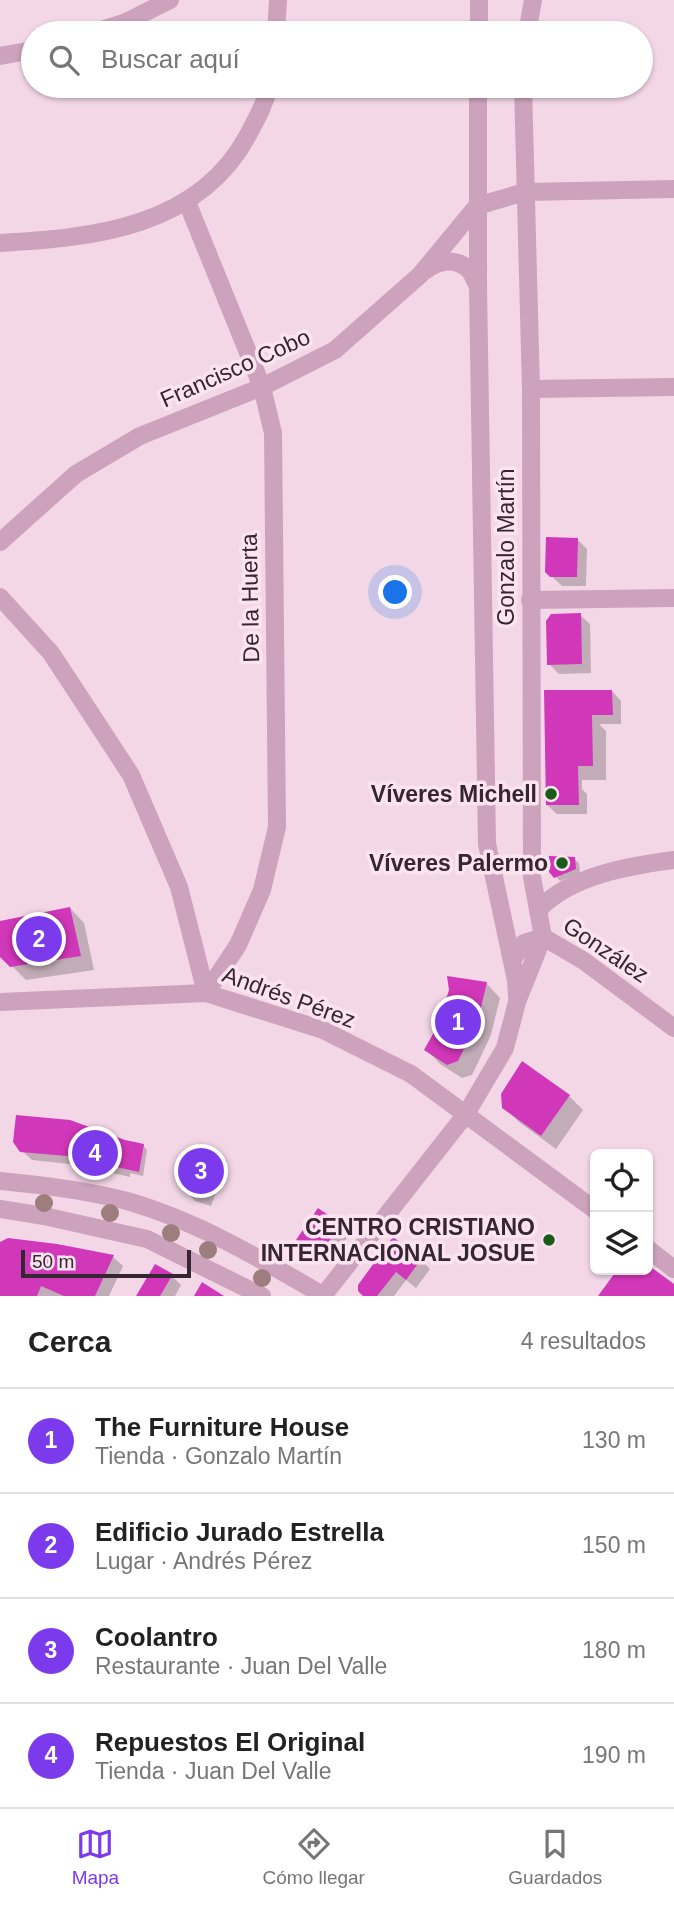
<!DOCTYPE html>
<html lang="es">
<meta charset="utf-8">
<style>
:root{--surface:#fff;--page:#f6f6f6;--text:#222;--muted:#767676;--line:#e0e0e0;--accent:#7c3aed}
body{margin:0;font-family:Helvetica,sans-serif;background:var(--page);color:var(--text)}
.controls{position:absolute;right:21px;bottom:21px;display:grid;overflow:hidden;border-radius:10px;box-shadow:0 2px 5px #0004}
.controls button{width:63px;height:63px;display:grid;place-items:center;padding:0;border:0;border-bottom:2px solid var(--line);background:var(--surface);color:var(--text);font:35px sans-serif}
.scale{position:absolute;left:21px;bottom:18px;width:170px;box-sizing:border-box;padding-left:7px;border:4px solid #362532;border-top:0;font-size:19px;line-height:24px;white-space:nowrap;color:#362532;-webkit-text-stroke:5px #fbe4f0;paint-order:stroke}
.you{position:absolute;left:396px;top:593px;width:24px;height:24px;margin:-18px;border:5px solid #fff;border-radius:50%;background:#1a73e8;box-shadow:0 0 0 10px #1a73e833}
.badge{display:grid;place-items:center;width:46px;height:46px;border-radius:50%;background:var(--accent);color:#fff;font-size:23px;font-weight:700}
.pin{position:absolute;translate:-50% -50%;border:4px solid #fff;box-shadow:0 2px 7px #0006}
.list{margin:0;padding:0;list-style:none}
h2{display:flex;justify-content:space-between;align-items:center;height:91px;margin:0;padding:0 28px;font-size:30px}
h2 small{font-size:23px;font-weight:400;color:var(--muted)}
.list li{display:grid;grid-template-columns:46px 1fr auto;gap:21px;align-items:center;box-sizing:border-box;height:105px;padding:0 28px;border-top:2px solid var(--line)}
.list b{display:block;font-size:26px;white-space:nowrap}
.list p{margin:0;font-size:23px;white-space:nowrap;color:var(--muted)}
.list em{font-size:23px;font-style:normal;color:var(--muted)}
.icon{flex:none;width:38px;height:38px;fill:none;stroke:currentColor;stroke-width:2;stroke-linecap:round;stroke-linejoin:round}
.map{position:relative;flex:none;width:674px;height:1296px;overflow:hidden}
.search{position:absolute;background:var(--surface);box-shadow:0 2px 5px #0004;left:21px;right:21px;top:21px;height:77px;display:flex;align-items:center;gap:18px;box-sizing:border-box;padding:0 24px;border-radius:38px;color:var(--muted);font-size:26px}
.sheet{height:511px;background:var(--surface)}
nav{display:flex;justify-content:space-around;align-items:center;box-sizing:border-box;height:98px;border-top:2px solid var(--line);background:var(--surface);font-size:19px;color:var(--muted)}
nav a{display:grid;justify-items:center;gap:4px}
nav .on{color:var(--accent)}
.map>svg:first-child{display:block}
.shadow{fill:#0003}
.building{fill:#d137b9}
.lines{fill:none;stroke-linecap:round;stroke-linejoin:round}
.minor{stroke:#cca2bd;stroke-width:18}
.tertiary{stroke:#cca2bd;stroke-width:18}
.tree{fill:#9d7d7d}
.poi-dot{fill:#195b17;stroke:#fbe4f0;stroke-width:2.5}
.labels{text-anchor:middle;stroke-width:7;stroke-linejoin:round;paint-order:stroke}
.street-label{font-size:23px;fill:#362532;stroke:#fbe4f0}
.poi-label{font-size:23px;font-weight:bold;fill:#362532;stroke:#fbe4f0;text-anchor:end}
</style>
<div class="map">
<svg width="674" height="1296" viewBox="0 0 674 1296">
<rect width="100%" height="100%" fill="#f3d7e7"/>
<g class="shadow">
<polygon points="577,539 587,549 586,586 562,586 547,572"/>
<polygon points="580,615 590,624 591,673 559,674 549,664"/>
<polygon points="612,691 621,701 621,724 599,724 606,731 606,780 582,780 582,789 587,794 587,814 557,814 547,805 545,692"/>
<polygon points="574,859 579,863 580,873 560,881 550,871"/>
<polygon points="70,908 84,923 94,970 26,980 1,955 0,923"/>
<polygon points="486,983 500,998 491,1035 472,1075 462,1078 440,1064 426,1049"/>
<polygon points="569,1096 583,1110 556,1149 519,1122 504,1107"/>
<polygon points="125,1142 143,1145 147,1150 143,1176 130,1173 130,1177 78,1165 32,1160 21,1150"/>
<polygon points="217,1152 227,1161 211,1206 195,1201 186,1191"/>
<polygon points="318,1211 349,1235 330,1263 308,1249 298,1239"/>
<polygon points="0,1245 113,1257 123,1266 109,1296 0,1296"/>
<polygon points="420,1259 430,1269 416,1288 406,1280 394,1296 365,1296 359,1291"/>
<polygon points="156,1266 172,1276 181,1285 175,1296 138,1296"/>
</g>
<g class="building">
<polygon points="546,537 578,538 577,577 550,577 545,572"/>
<polygon points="581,613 582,664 547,665 546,621 551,614"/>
<polygon points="544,690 612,690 613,715 592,715 593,766 578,766 579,805 546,805"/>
<polygon points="549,856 575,857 576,869 554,878 549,872"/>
<polygon points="70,907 81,956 10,967 0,957 0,921"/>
<polygon points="447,976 487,982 478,1020 458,1061 447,1065 424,1050 438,1025 449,990"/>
<polygon points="522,1061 570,1095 541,1136 502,1108 501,1094"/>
<polygon points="16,1115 70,1120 125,1140 144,1144 139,1172 67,1156 20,1152 13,1142"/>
<polygon points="199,1144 218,1150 202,1198 184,1192"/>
<polygon points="318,1208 341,1224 320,1254 296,1240"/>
<polygon points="393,1237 422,1258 406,1280 396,1272 377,1296 363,1296 358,1291 358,1285"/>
<polygon points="8,1238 57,1244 114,1255 95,1296 64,1296 41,1286 37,1296 0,1296 0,1242"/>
<polygon points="155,1264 173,1274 160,1296 136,1296"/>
<polygon points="648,1265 674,1284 674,1296 598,1296 617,1270 648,1270"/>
<polygon points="202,1282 224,1296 194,1296"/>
</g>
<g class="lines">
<g class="minor">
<polyline points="92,33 126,22 170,0"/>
<polyline points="276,33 278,0"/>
<polyline points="479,33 479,0"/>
<polyline points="527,33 533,0"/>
<polyline points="0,56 33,50"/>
<polyline points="478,86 478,286 487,844 516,980 517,996"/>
<polyline points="187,202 262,387 273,433 277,827 262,890 238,945 206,993"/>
<path d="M0,243C94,238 199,227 248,135C257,118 265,104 269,86"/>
<path d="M425,271C438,260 456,257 469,270C472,273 475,281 478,286"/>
<polyline points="531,389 674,387"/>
<polyline points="0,542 76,474 140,436 262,387 335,350 420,275 477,206 525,192 674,189"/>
<polyline points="0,597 51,653 131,775 179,887 206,993"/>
<polyline points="530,600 674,598"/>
<path d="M538,910C571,875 629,866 674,860"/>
<polyline points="512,960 524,943 543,937 584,961 674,1028"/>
<polyline points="0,1002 206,993 323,1030 411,1074 595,1210"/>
<polyline points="648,1249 674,1269"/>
<polyline points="323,1296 466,1114 505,1048 517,1002 543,937 532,877 531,389 523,86"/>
</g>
<g class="tertiary">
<path d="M0,1181C43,1185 85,1190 127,1201C197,1221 261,1259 324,1296"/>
<polyline points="0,1209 44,1216 147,1239 262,1296"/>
</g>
</g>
<g class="tree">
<circle cx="44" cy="1203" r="9"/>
<circle cx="110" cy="1213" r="9"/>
<circle cx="171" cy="1233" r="9"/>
<circle cx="208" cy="1250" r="9"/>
<circle cx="262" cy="1278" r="9"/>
</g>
<g class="poi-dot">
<circle cx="551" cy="794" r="7"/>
<circle cx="562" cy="863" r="7"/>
<circle cx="549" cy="1240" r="7"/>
</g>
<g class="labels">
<g class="street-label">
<text transform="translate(235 368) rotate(-24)" y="8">Francisco Cobo</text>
<text transform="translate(506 547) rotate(-90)" y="8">Gonzalo Martín</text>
<text transform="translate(250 598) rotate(-91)" y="8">De la Huerta</text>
<text transform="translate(606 950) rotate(34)" y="8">González</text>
<text transform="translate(289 997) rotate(20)" y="8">Andrés Pérez</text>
</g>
<g class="poi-label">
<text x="537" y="802">Víveres Michell</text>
<text x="548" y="871">Víveres Palermo</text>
<text x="535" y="1235">CENTRO CRISTIANO<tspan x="535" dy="26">INTERNACIONAL JOSUE</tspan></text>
</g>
</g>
</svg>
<div class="controls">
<button><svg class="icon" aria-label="locate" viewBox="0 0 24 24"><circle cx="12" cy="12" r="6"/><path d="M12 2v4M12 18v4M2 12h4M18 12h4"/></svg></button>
<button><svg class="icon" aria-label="layers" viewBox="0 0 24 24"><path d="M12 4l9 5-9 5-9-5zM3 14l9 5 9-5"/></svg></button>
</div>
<div class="scale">50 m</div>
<div class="you"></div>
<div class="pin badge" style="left:458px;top:1022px">1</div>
<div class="pin badge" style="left:39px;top:939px">2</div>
<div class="pin badge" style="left:201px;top:1171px">3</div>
<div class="pin badge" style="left:95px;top:1153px">4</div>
<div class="search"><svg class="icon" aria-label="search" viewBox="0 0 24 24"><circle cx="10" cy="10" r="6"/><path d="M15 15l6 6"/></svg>Buscar aquí</div>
</div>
<section class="sheet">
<h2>Cerca<small>4 resultados</small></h2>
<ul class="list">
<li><span class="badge">1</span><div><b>The Furniture House</b><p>Tienda · Gonzalo Martín</p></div><em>130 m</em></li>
<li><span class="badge">2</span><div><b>Edificio Jurado Estrella</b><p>Lugar · Andrés Pérez</p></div><em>150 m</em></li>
<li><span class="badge">3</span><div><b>Coolantro</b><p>Restaurante · Juan Del Valle</p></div><em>180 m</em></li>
<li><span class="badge">4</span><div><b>Repuestos El Original</b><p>Tienda · Juan Del Valle</p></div><em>190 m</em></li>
</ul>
</section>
<nav>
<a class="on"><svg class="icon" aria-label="map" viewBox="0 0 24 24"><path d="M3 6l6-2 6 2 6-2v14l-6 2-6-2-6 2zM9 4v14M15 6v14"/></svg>Mapa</a>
<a><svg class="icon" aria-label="directions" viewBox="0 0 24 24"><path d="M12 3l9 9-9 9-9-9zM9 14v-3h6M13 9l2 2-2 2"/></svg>Cómo llegar</a>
<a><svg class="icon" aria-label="saved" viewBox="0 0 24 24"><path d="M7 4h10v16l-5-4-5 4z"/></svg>Guardados</a>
</nav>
